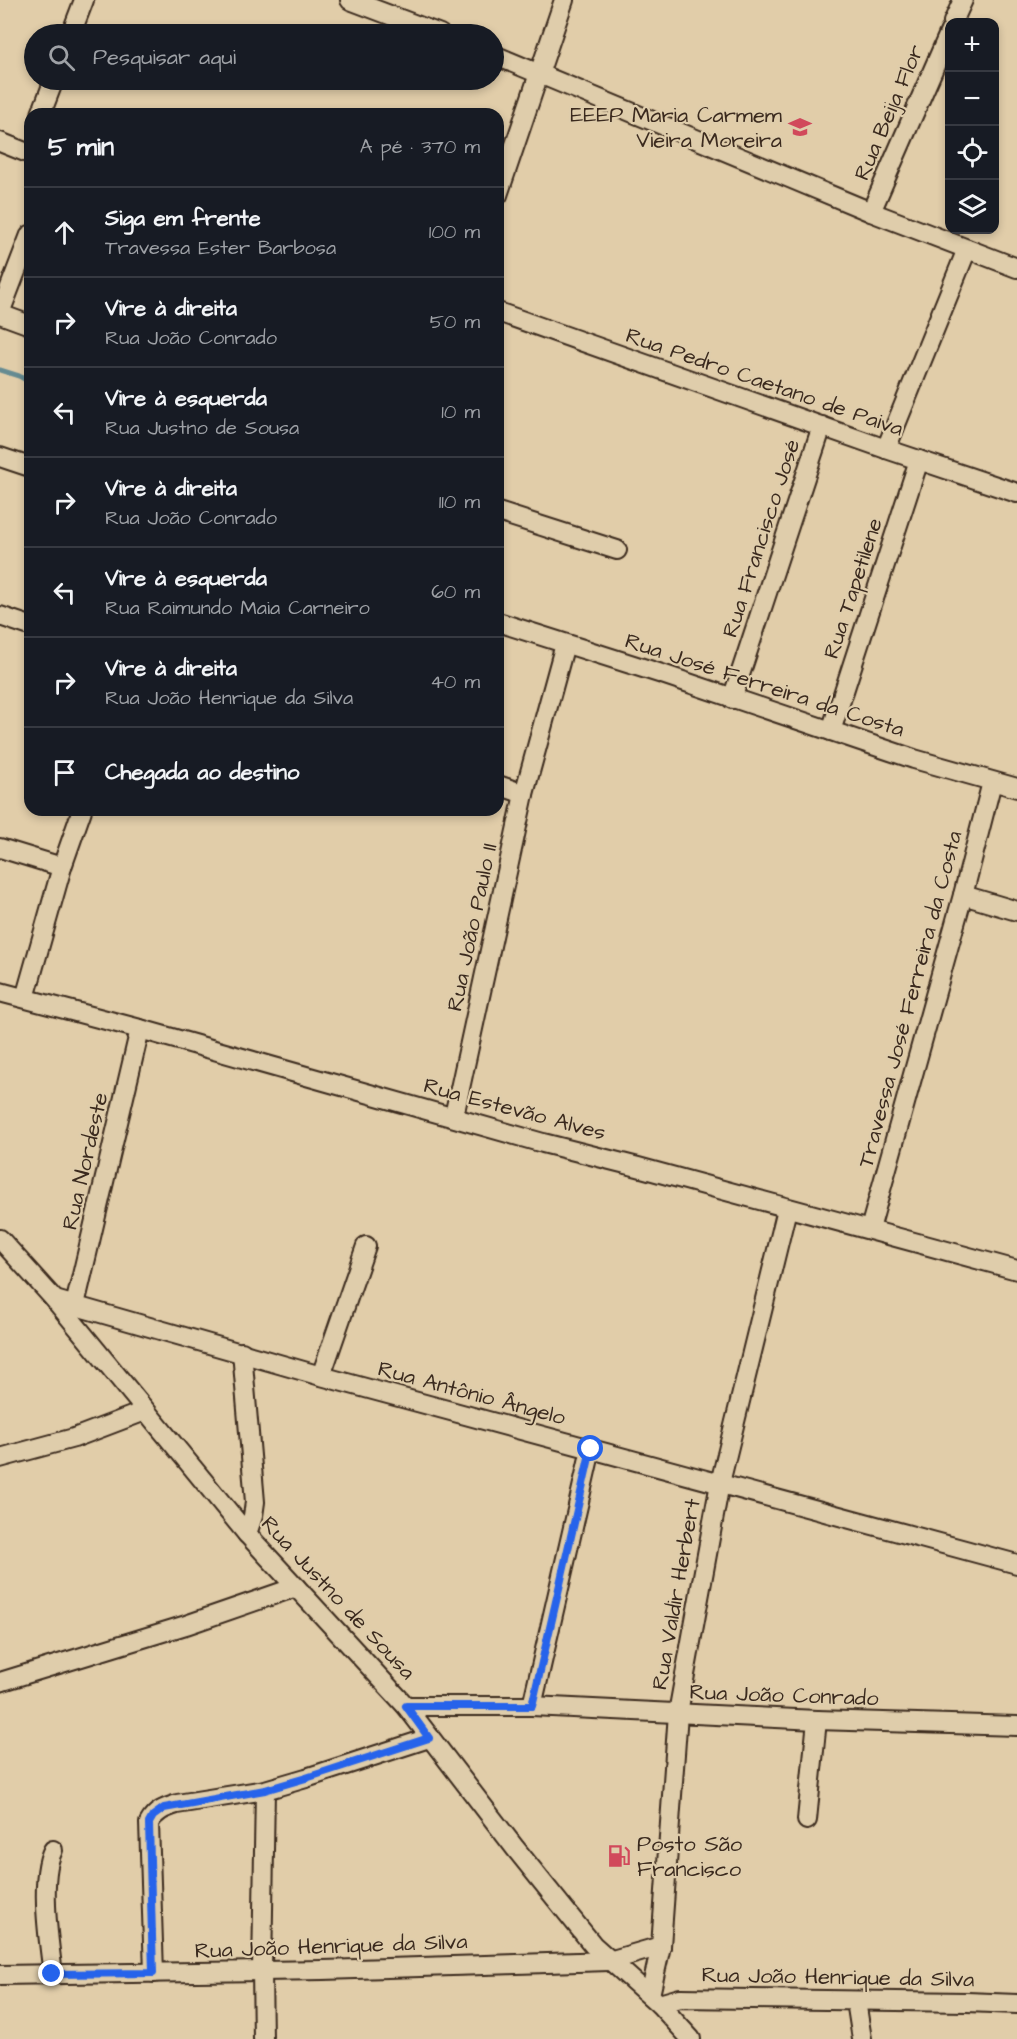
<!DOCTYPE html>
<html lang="pt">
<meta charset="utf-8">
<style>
:root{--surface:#171b24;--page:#20242c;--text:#f1f3f6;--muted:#9ea1a6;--line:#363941}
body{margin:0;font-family:"Architects Daughter",sans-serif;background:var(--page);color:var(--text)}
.controls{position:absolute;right:18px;top:18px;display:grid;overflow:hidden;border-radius:12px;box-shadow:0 3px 9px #0003}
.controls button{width:54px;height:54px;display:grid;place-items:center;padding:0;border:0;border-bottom:2px solid var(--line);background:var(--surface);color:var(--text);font:30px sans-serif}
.stop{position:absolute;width:18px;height:18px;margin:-14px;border:4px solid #2563eb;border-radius:50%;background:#fff}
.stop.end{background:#2563eb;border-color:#fff;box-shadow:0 2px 6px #0008}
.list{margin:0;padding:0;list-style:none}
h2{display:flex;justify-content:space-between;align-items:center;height:78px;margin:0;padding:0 24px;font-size:26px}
h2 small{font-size:20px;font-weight:400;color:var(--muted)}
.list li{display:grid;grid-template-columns:39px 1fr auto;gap:18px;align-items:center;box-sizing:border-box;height:90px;padding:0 24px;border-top:2px solid var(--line)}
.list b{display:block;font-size:22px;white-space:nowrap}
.list p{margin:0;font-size:20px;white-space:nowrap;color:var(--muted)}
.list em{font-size:20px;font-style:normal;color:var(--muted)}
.icon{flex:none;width:33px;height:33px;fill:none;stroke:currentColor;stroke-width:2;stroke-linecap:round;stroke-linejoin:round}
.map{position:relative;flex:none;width:1017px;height:2039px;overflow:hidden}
.search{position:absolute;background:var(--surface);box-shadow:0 3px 9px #0003;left:24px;top:24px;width:480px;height:66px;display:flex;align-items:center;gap:15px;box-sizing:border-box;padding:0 21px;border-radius:33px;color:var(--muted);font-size:22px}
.panel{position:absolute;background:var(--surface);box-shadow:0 3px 9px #0003;left:24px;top:108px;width:480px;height:708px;border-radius:18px}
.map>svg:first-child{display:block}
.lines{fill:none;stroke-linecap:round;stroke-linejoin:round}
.stream{stroke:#658b92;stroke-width:5}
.minor-casing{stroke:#3b2a1e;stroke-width:22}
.minor{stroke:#dfcdab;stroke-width:18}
.route{stroke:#2563eb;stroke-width:8}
.labels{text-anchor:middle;stroke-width:4.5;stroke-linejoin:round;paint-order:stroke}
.street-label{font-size:22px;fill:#3b2a1e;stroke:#dfcdab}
.poi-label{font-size:22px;fill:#3b2a1e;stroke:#dfcdab;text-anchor:end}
</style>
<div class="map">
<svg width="1017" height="2039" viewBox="0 0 1017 2039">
<rect width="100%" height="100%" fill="#e1cda9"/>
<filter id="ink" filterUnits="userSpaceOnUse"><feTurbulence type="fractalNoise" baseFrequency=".0167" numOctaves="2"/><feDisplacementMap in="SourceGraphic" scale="12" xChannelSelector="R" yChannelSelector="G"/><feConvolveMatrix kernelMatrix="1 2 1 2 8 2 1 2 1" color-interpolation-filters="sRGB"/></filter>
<g filter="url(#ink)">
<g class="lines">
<polyline class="stream" points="0,370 19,376 30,382"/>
<g class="minor-casing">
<g id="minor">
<polyline points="350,0 440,34"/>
<polyline points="953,22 963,0"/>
<polyline points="71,34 84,0"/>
<polyline points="494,55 871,212 1017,268"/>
<polyline points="41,114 54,80"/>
<polyline points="0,142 30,154"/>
<polyline points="498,195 564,0"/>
<polyline points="871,212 950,31"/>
<polyline points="498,312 886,449 1017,493"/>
<polyline points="0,313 30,235"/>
<polyline points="0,314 30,325"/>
<polyline points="886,449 967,249"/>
<polyline points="0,457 30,467"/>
<polyline points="498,512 617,550"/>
<polyline points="0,616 30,626"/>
<polyline points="498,622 665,675 914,759 1017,788"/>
<polyline points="732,699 822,426"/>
<polyline points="831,731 919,460"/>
<polyline points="498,785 524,794"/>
<polyline points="0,848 62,867"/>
<polyline points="963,895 1017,911"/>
<polyline points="0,992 140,1029 543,1143 638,1167 1017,1270"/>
<polyline points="25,998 62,867 82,810"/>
<polyline points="454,1116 524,794 565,644"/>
<polyline points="870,1229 963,895 992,782"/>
<polyline points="0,1239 55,1300 247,1534 406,1706 515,1848 593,1945 659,2004 691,2039"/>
<polyline points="55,1300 321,1376 1017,1564"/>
<polyline points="75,1305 140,1029"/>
<polyline points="242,1352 255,1502 253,1516 247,1534"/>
<polyline points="321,1376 366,1246"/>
<polyline points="0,1458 74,1438 145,1411"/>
<polyline points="0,1682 186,1625 296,1587"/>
<polyline points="406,1706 532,1706 817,1720 1017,1726"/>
<polyline points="532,1706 591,1449"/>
<polyline points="807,1820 817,1720"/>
<path d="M154,1973L149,1823C156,1811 164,1808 177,1804L265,1790L306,1778L429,1738"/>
<path d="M53,1974C49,1943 39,1878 53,1850"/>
<polyline points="0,1975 323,1970 609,1961 661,1946"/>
<polyline points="650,1995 661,1946 678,1713 720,1483 787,1209"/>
<polyline points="856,2001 862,2039"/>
<polyline points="659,2004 680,1998 967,2002 1017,2004"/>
<polyline points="263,2039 262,1971 265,1790"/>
</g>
</g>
<use href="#minor" class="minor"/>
</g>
</g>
<g class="lines" filter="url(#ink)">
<polyline class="route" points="52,1974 153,1973 149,1823 153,1816 164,1808 265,1790 306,1778 429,1738 406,1706 532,1706 591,1449"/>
</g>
<defs>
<g id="school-bare" transform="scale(1.8)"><path d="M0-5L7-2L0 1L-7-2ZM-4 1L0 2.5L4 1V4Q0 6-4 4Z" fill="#d1495b" stroke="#dfcdab" stroke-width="2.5" paint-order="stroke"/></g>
<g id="fuel-bare" transform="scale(1.8)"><path d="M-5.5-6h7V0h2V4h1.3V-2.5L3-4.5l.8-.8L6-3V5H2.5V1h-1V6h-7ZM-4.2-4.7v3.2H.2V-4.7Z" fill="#d1495b" stroke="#dfcdab" stroke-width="2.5" paint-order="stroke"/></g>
</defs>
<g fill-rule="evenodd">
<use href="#school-bare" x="800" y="127"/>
<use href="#fuel-bare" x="619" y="1856"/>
</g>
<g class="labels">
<g class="street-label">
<text transform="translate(888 112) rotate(-67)" y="8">Rua Beija Flor</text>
<text transform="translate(765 381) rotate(19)" y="8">Rua Pedro Caetano de Paiva</text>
<text transform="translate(760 538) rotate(-72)" y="8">Rua Francisco José</text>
<text transform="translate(852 588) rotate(-72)" y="8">Rua Tapetilene</text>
<text transform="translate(765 684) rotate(18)" y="8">Rua José Ferreira da Costa</text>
<text transform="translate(471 927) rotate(-78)" y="8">Rua João Paulo II</text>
<text transform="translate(909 999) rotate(-75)" y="8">Travessa José Ferreira da Costa</text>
<text transform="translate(515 1108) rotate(15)" y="8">Rua Estevão Alves</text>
<text transform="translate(84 1161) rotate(-77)" y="8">Rua Nordeste</text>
<text transform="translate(472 1392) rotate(15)" y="8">Rua Antônio Ângelo</text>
<text transform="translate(675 1594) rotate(-80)" y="8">Rua Valdir Herbert</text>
<text transform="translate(339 1597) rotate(47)" y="8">Rua Justno de Sousa</text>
<text transform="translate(784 1694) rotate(2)" y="8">Rua João Conrado</text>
<text transform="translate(331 1945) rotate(-2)" y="8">Rua João Henrique da Silva</text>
<text transform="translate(838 1976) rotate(1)" y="8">Rua João Henrique da Silva</text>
</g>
<g class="poi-label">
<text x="782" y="122">EEEP Maria Carmem<tspan x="782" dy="25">Vieira Moreira</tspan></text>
<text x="637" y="1851" text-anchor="start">Posto São<tspan x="637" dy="25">Francisco</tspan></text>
</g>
</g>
</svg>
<div class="controls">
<button>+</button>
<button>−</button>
<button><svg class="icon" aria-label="locate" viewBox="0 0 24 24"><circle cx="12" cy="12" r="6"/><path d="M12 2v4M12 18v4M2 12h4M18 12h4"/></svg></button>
<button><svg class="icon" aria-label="layers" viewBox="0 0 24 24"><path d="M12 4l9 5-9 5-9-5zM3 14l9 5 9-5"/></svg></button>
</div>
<div class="stop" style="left:591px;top:1449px"></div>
<div class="stop end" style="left:52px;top:1974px"></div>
<div class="search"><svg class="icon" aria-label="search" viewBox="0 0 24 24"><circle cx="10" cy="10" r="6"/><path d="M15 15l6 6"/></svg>Pesquisar aqui</div>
<section class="panel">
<h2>5 min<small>A pé · 370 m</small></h2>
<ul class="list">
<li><svg class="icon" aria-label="ahead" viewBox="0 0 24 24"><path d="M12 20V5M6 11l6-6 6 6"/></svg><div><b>Siga em frente</b><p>Travessa Ester Barbosa</p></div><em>100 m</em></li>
<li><svg class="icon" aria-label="right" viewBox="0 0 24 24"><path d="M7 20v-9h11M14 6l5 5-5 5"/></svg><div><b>Vire à direita</b><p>Rua João Conrado</p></div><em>50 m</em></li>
<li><svg class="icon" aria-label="left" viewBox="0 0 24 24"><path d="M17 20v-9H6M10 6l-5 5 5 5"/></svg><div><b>Vire à esquerda</b><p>Rua Justno de Sousa</p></div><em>10 m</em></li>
<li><svg class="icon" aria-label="right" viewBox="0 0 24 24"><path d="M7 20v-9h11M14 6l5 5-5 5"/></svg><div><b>Vire à direita</b><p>Rua João Conrado</p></div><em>110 m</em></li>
<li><svg class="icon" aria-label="left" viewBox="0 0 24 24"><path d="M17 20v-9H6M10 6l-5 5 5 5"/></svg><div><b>Vire à esquerda</b><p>Rua Raimundo Maia Carneiro</p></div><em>60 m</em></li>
<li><svg class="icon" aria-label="right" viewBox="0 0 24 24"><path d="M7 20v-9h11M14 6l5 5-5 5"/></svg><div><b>Vire à direita</b><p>Rua João Henrique da Silva</p></div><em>40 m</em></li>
<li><svg class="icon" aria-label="arrive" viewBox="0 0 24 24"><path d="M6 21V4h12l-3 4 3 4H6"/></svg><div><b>Chegada ao destino</b></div></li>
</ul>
</section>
</div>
